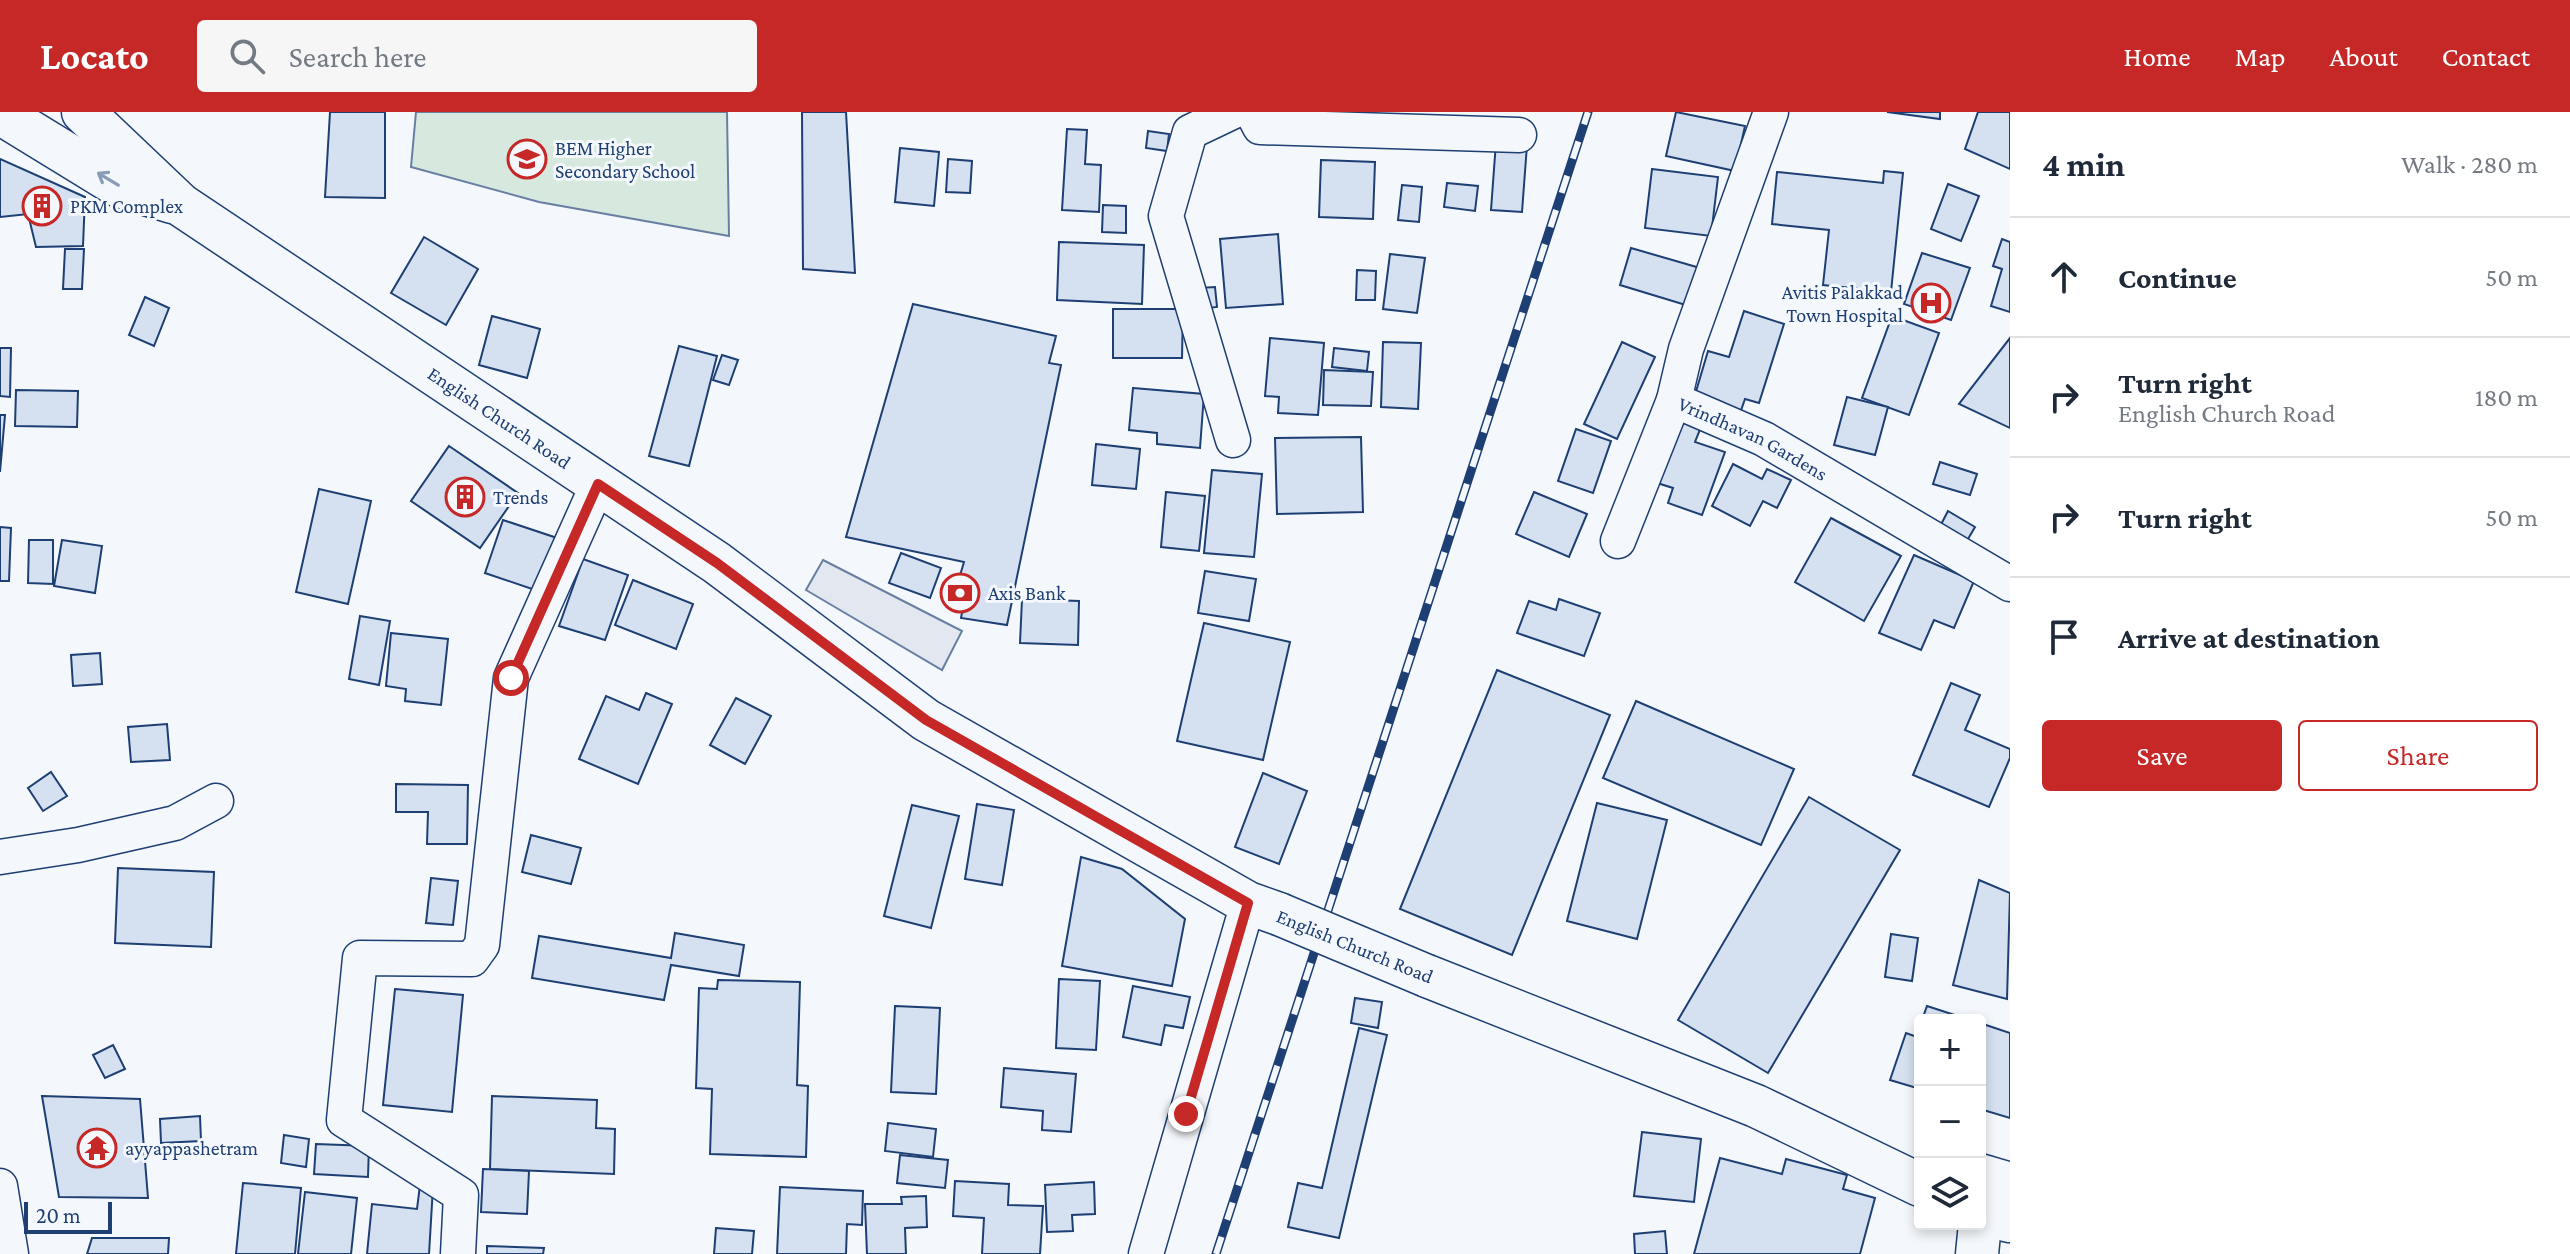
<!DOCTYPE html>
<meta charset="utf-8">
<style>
:root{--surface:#fff;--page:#f6f6f7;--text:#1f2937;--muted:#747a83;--line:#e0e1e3;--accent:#c62828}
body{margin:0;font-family:"Crimson Pro",serif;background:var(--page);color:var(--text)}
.controls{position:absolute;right:24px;bottom:24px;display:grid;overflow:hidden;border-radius:8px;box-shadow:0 4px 12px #0003}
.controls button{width:72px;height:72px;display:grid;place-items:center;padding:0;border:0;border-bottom:2px solid var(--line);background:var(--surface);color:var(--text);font:40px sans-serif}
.scale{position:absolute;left:24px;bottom:20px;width:88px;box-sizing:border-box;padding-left:8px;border:4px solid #1d3f73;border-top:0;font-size:22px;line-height:28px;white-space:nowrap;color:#1d3f73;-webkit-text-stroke:6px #f4f7fb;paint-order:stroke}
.stop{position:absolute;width:24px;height:24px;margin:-18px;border:6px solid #c62828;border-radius:50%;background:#fff}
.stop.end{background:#c62828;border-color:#fff;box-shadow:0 2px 8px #0008}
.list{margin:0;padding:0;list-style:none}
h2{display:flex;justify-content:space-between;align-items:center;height:104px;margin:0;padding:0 32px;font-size:34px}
h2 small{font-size:26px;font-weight:400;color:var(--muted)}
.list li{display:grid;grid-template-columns:52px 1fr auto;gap:24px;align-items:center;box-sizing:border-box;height:120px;padding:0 32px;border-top:2px solid var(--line)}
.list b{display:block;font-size:30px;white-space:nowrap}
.list p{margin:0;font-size:26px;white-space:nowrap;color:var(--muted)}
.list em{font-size:26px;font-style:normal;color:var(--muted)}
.actions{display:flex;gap:16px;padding:24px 32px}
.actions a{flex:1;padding:18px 0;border:2px solid var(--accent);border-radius:8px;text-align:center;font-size:28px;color:var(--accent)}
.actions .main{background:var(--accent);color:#fff}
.icon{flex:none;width:44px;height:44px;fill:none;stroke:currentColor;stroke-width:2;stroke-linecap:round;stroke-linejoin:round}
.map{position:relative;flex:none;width:2010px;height:1142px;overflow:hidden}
header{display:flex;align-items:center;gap:48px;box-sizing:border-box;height:112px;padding:0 40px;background:var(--accent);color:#fff}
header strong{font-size:38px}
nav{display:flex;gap:44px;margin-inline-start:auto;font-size:28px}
.search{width:560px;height:72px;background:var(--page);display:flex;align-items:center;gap:20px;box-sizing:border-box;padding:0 28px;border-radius:8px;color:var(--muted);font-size:30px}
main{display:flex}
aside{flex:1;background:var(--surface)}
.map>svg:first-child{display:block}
.green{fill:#d7e8df;stroke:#687fa3;stroke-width:2}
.parking{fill:#e3e8f0;stroke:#687fa3;stroke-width:2}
.building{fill:#d5e0f0;stroke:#1d3f73;stroke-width:2}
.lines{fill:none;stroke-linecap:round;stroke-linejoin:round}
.minor-casing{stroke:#1d3f73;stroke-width:37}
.major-casing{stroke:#1d3f73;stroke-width:45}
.minor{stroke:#f4f7fb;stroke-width:34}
.major{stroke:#f4f7fb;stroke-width:42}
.rail-casing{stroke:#1d3f73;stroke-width:9}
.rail{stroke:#f4f7fb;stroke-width:6;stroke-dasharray:18;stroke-linecap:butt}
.major-bridge-casing{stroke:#1d3f73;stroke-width:45;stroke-linecap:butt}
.major-bridge{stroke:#f4f7fb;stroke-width:42}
.oneway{stroke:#889bb7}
.route{stroke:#c62828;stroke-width:10}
.labels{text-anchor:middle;stroke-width:6;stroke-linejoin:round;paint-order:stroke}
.poi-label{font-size:20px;fill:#1d3f73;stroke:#f4f7fb;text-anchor:start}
.street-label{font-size:20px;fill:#1d3f73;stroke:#f4f7fb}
</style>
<header>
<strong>Locato</strong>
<div class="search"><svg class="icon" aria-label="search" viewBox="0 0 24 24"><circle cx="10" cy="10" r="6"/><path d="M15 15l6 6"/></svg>Search here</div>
<nav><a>Home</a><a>Map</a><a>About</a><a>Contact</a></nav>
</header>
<main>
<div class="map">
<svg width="2010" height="1142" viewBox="0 0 2010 1142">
<rect width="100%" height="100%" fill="#f4f7fb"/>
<polygon class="green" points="416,0 727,0 729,124 539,90 411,55"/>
<polygon class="parking" points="823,448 962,519 942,558 806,478"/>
<g class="building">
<polygon points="330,0 385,0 385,86 325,85"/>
<polygon points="802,0 846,0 855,161 803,157"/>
<polygon points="1676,0 1745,14 1735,59 1666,44"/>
<polygon points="1887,0 1940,0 1940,7"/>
<polygon points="1978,0 2010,0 2010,57 1965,37"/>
<polygon points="1067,17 1087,18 1085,52 1101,53 1099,100 1062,98"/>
<polygon points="1148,19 1169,22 1167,39 1146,36"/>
<polygon points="1496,30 1527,33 1522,100 1491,98"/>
<polygon points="900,36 939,40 934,94 895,90"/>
<polygon points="0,47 85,85 83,134 36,135 28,102 0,105"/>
<polygon points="948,47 972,49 970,81 946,80"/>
<polygon points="1321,48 1375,50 1373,107 1319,105"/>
<polygon points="1652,57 1718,65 1711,124 1645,116"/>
<polygon points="1884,59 1903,61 1891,180 1823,173 1829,118 1772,112 1777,60 1883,71"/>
<polygon points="1447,71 1478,74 1475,99 1444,95"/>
<polygon points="1948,72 1979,84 1961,129 1931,117"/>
<polygon points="1402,73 1422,75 1419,110 1398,108"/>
<polygon points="1103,93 1126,94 1126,121 1102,120"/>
<polygon points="1278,122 1283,192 1226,196 1220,127"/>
<polygon points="424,125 478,157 446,213 391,181"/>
<polygon points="2002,127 2010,130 2010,200 1991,194 2002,157 1993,154"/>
<polygon points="1059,130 1144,133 1142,192 1057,188"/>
<polygon points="1631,136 1700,156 1689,194 1620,173"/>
<polygon points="65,137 84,137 82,177 63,177"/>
<polygon points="1922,141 1970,156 1951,208 1904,192"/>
<polygon points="1390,142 1425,146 1417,201 1383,197"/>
<polygon points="1357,158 1376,159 1375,188 1356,188"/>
<polygon points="1215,175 1217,195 1201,197 1199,176"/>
<polygon points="145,185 169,196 154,234 129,223"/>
<polygon points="913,192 1056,224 1049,251 1061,253 1007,513 961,506 967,473 958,470 964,450 846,425"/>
<polygon points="1113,197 1183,197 1182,246 1113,246"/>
<polygon points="1744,199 1784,212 1759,291 1745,287 1738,307 1692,293 1708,239 1729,245"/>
<polygon points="492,204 540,217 527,266 479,253"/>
<polygon points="1892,204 1939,221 1909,303 1862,286"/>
<polygon points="1270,226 1324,231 1318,303 1278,301 1279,285 1265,284"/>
<polygon points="2010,226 2010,316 1959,292"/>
<polygon points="1383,230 1421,231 1418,297 1381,295"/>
<polygon points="1622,230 1655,245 1617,327 1584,312"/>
<polygon points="679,234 717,244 689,354 649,344"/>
<polygon points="0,236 11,236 10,285 0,284"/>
<polygon points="1334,236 1369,240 1367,259 1332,255"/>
<polygon points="722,243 738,248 729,273 713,268"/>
<polygon points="1324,258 1373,260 1371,294 1323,293"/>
<polygon points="1133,276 1204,282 1200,336 1157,332 1157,321 1129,318"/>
<polygon points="16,278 78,279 77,315 15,314"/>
<polygon points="1847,285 1888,295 1875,343 1834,333"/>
<polygon points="0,303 5,303 0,360"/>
<polygon points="1677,306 1701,315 1695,330 1725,340 1702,403 1668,391 1673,376 1654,370"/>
<polygon points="1576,317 1611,329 1593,381 1558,369"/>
<polygon points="1361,325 1363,400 1277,402 1275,326"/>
<polygon points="1096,332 1140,337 1136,377 1092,373"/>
<polygon points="449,334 518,381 480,436 411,389"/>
<polygon points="1940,350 1977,362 1970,383 1933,372"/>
<polygon points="1733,352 1762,367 1767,357 1791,368 1777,396 1763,389 1750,414 1712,394"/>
<polygon points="1212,358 1262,362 1254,445 1204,441"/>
<polygon points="319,377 371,389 348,492 296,480"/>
<polygon points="1166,380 1205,384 1199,439 1161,435"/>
<polygon points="1534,380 1587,402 1569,445 1516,422"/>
<polygon points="1948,399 1975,415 1961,439 1935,424"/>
<polygon points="1831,406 1901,444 1864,509 1795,470"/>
<polygon points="503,408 557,426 538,479 485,461"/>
<polygon points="0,415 11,416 9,469 0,469"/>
<polygon points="29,428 53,428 53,472 28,471"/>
<polygon points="62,428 102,434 95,481 54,474"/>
<polygon points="901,441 941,456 930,486 889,471"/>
<polygon points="1914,443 1974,469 1954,516 1934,508 1921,538 1879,521"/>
<polygon points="583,447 628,463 605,528 559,514"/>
<polygon points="1205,459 1256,467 1249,509 1198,501"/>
<polygon points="633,468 693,492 676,537 615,513"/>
<polygon points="1022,487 1079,489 1078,533 1020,531"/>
<polygon points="1559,487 1600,501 1584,544 1517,521 1529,489 1556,498"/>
<polygon points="360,504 390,509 379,573 349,567"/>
<polygon points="1204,511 1290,530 1263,648 1177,629"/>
<polygon points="391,521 448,527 441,593 405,589 406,577 386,574"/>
<polygon points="100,541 102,572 73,574 71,543"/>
<polygon points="1497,558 1610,603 1512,843 1400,797"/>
<polygon points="1951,571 1980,583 1965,618 2010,637 2010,646 1989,695 1913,663"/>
<polygon points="646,581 672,592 638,672 579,647 606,584 639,598"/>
<polygon points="736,586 771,604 745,652 710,633"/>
<polygon points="1636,589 1794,657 1761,733 1603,666"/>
<polygon points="167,612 170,648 131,650 128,615"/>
<polygon points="51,660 67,684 43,699 28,676"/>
<polygon points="1263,661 1307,679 1279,752 1235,735"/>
<polygon points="396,672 468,673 467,732 427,732 428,700 396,700"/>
<polygon points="1809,685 1900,738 1768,961 1678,908"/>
<polygon points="1597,691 1667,708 1637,827 1567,809"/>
<polygon points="977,692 1014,698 1002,773 965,767"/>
<polygon points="912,693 959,704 931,816 884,804"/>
<polygon points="531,723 581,736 571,772 522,760"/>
<polygon points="1081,745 1122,757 1185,807 1172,874 1062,854"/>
<polygon points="118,756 214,760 211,835 115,831"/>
<polygon points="431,766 458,769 453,813 426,811"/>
<polygon points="1979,768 2010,781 2007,887 1953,873"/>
<polygon points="675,821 744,833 739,864 671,853 664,888 532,866 539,824 671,846"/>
<polygon points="1891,822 1918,826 1912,869 1885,865"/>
<polygon points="1059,867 1100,869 1096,938 1056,936"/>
<polygon points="718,868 800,870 797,973 808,974 806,1045 710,1042 712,977 696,976 699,876 717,877"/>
<polygon points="1133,874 1190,885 1183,916 1165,913 1161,933 1123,925"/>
<polygon points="395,877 463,883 452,1000 383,993"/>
<polygon points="1355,886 1382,890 1378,916 1351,911"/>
<polygon points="895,894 940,896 936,982 891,980"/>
<polygon points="1927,894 1970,908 1922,908"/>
<polygon points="1980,911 2010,921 2010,1006 1980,997"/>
<polygon points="1920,915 1920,977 1890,968 1906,921 1917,925"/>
<polygon points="1359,916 1387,923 1339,1126 1288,1115 1298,1071 1322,1076"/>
<polygon points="113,933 125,957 105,966 93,943"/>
<polygon points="1004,956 1076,962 1071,1020 1042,1018 1043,999 1001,995"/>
<polygon points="42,984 140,987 148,1086 59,1085"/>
<polygon points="492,984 597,988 596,1016 615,1017 614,1062 490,1057"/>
<polygon points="200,1004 201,1029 161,1031 160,1007"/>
<polygon points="888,1011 936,1017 933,1045 885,1039"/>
<polygon points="1642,1020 1701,1027 1694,1090 1634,1084"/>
<polygon points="284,1023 309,1027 306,1055 281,1051"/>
<polygon points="316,1032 369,1034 368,1065 314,1062"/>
<polygon points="900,1043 948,1048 945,1076 897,1071"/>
<polygon points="1720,1046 1782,1062 1786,1047 1847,1063 1843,1077 1875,1086 1860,1142 1694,1142"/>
<polygon points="483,1057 529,1059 527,1102 481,1100"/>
<polygon points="955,1069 1009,1072 1008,1093 1043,1094 1040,1142 982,1142 984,1106 953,1104"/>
<polygon points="1094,1070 1095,1102 1072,1103 1073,1119 1047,1120 1045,1073"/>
<polygon points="243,1071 301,1076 295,1142 236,1142"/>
<polygon points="420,1073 433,1075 429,1142 367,1142 372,1092 417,1097"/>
<polygon points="780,1075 863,1079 862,1113 847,1112 846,1142 777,1142"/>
<polygon points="305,1080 357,1086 351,1142 298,1142"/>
<polygon points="926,1084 927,1115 905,1116 906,1142 867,1142 865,1092 902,1092 901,1085"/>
<polygon points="716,1116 754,1119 752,1142 714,1142"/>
<polygon points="1665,1119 1667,1142 1635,1142 1634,1122"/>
<polygon points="92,1126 169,1126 168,1142 87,1142"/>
<polygon points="487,1134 544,1136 543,1142 487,1142"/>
</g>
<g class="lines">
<g class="minor-casing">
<g id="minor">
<polyline points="1232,0 1190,20 1166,104 1233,328"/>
<polyline points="1252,0 1260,15 1519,23"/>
<path id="s1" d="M1771,0L1686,237L1674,288L1764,327L2010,472"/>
<polyline points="1618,429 1674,288"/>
<polyline points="0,745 78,733 175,711 216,689"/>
<polyline points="0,1074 11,1142"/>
<polyline points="458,1142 461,1083 344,1008 360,846 472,847 482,833 511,566 598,372"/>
<polyline points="1146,1142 1248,791"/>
</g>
</g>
<g class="major-casing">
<g id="major">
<path id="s2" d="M83,0L181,93L717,451L926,608L1248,791L1279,802"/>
<polyline points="0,1 119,74 172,90"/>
<polyline points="1427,864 1756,994 1920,1073"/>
<polyline points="1980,1063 2010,1072"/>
<polyline points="1980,1102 2010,1109"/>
<polyline points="1977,1142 1980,1112"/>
</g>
</g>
<use href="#minor" class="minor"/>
<use href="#major" class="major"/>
<g class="rail-casing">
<polyline id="rail" points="1216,1142 1588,0"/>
</g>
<use href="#rail" class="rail"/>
<g class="major-bridge-casing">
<polyline id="major-bridge" points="1279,802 1427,864"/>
</g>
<use href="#major-bridge" class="major-bridge"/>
</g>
<defs><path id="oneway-shaft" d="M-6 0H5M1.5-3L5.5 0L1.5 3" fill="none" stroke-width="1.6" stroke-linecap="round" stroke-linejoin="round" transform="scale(2)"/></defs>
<use class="oneway" href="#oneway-shaft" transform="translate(108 67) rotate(-149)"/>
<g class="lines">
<polyline class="route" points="511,566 598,372 717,451 926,608 1248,791 1186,1002"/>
</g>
<defs>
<g id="school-ring" transform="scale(2)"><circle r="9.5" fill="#f4f7fb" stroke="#c62828" stroke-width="1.5"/><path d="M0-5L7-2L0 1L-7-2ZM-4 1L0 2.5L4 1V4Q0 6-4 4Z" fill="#c62828"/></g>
<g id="building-ring" transform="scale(2)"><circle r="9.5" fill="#f4f7fb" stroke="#c62828" stroke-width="1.5"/><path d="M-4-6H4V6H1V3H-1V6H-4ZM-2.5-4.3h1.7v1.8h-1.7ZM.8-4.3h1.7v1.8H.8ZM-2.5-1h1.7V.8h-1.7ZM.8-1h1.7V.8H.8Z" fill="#c62828"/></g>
<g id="hospital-ring" transform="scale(2)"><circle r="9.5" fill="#f4f7fb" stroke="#c62828" stroke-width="1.5"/><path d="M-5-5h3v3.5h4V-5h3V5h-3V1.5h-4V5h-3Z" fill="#c62828"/></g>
<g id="bank-ring" transform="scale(2)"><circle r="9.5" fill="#f4f7fb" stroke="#c62828" stroke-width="1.5"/><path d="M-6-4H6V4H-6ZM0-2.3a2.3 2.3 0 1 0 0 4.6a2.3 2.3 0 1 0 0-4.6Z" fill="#c62828"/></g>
<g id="temple-ring" transform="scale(2)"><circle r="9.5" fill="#f4f7fb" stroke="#c62828" stroke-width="1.5"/><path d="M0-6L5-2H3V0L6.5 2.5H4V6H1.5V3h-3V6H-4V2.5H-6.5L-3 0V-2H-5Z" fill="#c62828"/></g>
</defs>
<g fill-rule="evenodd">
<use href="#school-ring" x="527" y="47"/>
<use href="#building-ring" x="42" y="94"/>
<use href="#hospital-ring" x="1931" y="191"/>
<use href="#building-ring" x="465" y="385"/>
<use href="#bank-ring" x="960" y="481"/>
<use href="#temple-ring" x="97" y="1036"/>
</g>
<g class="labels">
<g class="poi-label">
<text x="555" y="43">BEM Higher<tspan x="555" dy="23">Secondary School</tspan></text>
<text x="70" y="101">PKM Complex</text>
<text x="1903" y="187" text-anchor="end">Avitis Palakkad<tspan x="1903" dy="23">Town Hospital</tspan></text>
<text x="493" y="392">Trends</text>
<text x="988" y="488">Axis Bank</text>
<text x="125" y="1043">ayyappashetram</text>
</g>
<g class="street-label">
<text dy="7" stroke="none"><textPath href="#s2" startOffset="518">English Church Road</textPath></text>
<text dy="7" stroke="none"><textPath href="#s1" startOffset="392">Vrindhavan Gardens</textPath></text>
<text transform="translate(1355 834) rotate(22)" y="7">English Church Road</text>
</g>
</g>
</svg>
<div class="controls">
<button>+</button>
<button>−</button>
<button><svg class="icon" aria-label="layers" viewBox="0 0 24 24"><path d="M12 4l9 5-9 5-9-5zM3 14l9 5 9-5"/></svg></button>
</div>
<div class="scale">20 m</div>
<div class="stop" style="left:511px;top:566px"></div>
<div class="stop end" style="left:1186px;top:1002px"></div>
</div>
<aside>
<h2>4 min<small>Walk · 280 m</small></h2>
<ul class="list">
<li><svg class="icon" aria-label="ahead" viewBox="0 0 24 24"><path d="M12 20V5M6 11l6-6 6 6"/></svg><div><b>Continue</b></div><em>50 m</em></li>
<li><svg class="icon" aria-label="right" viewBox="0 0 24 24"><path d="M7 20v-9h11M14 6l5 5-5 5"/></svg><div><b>Turn right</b><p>English Church Road</p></div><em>180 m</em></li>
<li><svg class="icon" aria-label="right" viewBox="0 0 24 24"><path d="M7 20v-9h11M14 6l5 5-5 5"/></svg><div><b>Turn right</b></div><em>50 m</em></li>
<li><svg class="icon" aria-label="arrive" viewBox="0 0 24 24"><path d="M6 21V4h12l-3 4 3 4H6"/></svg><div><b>Arrive at destination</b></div></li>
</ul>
<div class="actions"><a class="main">Save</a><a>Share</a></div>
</aside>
</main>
